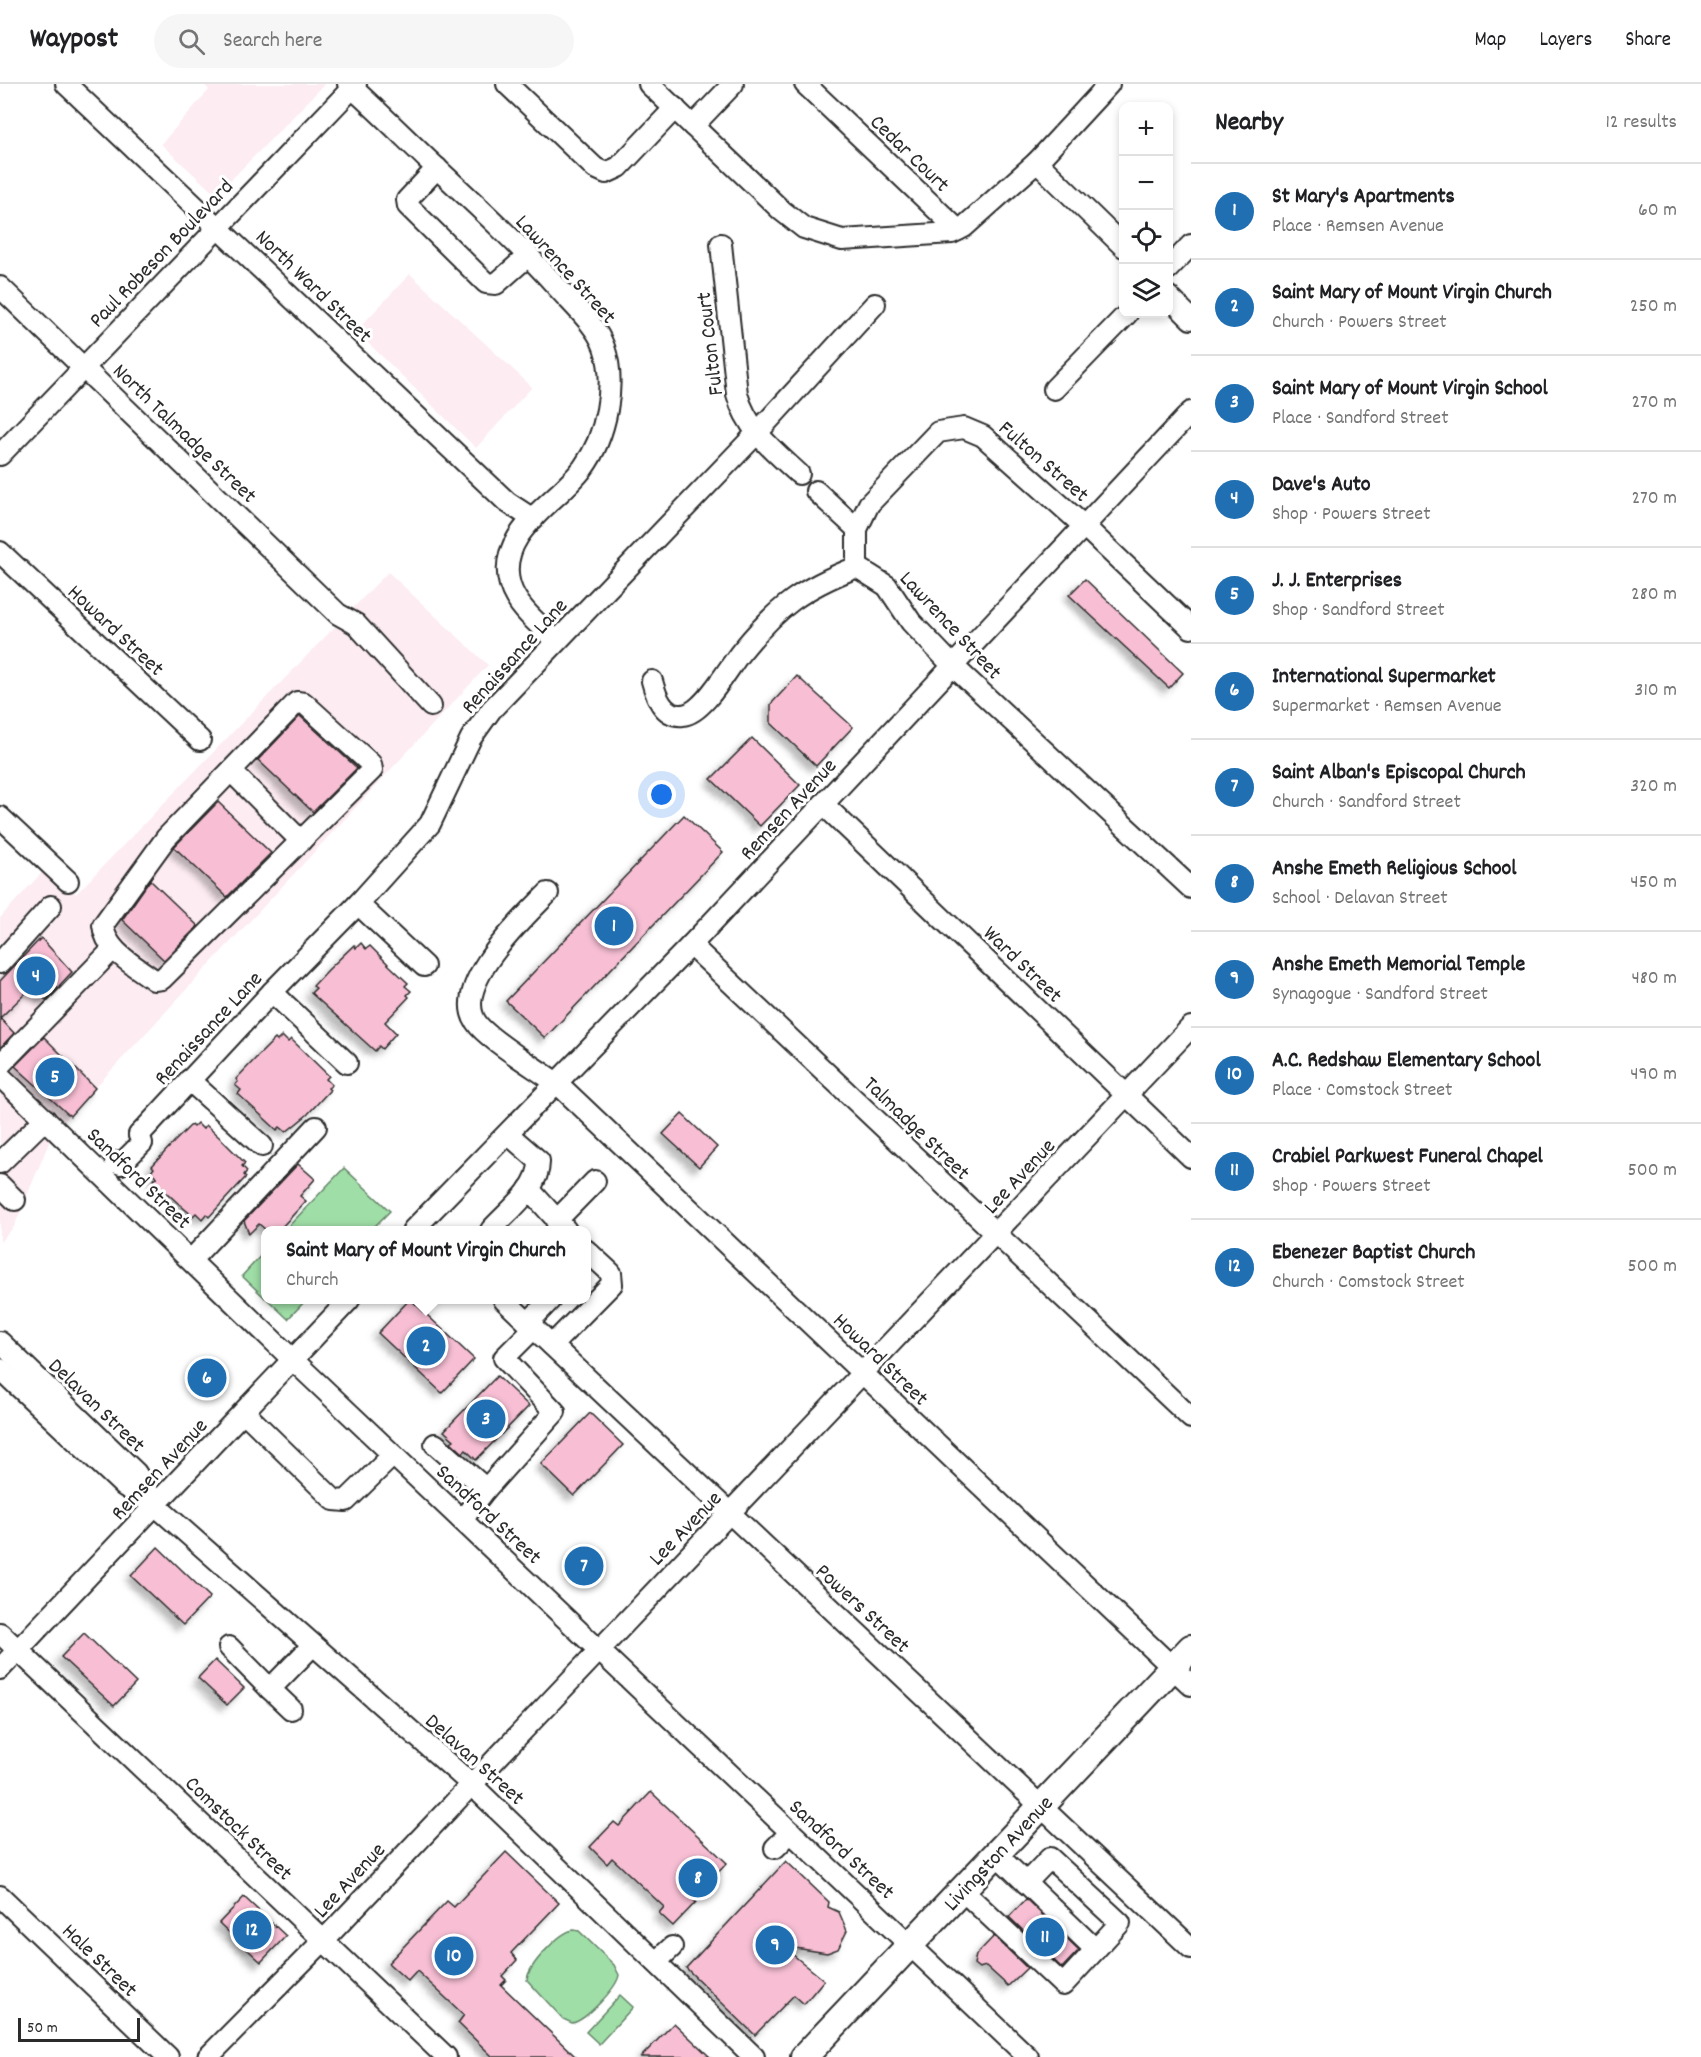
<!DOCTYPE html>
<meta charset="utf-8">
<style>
:root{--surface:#fff;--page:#f6f6f6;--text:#202124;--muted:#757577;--line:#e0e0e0;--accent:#1f6fb2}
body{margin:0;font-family:Dekko,sans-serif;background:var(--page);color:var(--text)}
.controls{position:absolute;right:18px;top:18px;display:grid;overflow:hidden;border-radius:12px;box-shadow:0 3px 9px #0003}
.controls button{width:54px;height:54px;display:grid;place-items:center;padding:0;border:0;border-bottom:2px solid var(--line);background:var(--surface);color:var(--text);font:30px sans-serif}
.scale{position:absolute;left:18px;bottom:15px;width:122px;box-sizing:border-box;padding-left:6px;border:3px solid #2b2b2b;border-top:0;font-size:16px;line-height:21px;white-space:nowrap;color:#2b2b2b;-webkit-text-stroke:4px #fff;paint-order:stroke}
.you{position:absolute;left:662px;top:711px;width:21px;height:21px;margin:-15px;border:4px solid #fff;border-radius:50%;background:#1a73e8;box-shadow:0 0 0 9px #1a73e833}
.badge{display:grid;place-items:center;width:39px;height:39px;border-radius:50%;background:var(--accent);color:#fff;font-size:20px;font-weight:700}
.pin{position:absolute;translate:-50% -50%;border:3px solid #fff;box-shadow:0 2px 6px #0006}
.popup{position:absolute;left:261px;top:1142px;width:330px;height:78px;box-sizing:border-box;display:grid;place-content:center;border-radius:12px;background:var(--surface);filter:drop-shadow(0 2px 4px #0005);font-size:20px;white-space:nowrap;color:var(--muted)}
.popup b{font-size:22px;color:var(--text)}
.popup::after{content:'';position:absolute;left:50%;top:100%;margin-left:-12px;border:12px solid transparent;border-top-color:var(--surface)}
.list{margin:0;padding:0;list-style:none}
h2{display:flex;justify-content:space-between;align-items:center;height:78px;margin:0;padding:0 24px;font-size:26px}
h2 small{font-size:20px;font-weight:400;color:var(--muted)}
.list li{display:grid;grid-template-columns:39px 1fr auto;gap:18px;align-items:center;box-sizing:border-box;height:96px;padding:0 24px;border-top:2px solid var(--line)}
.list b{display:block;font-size:22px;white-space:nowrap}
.list p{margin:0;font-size:20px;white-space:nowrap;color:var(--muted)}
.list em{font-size:20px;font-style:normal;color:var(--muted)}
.icon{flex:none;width:33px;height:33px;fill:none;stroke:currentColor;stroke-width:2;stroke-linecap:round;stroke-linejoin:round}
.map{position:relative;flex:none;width:1191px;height:1973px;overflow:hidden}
header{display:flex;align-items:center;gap:36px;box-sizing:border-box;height:84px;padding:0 30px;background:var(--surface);border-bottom:2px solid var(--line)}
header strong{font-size:28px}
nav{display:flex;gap:33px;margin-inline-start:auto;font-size:21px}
.search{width:420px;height:54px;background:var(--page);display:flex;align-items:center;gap:15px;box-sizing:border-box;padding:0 21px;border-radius:33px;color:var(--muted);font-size:22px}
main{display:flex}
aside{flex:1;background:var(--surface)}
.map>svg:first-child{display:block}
.built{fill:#fdecf2}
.green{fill:#9fdea7;stroke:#658469;stroke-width:1.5}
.building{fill:#f8bfd4;stroke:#2b2b2b;stroke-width:1.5;filter:url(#shadow)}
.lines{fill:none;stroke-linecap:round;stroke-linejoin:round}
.minor-casing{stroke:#2b2b2b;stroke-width:24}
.major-casing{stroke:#2b2b2b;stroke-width:30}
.minor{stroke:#fff;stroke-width:20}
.major{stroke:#fff;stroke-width:26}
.labels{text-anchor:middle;stroke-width:6;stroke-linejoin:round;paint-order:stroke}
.street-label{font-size:22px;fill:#2b2b2b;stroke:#fff}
</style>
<header>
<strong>Waypost</strong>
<div class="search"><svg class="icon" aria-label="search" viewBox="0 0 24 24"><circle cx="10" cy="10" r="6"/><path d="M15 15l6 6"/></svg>Search here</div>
<nav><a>Map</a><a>Layers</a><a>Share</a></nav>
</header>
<main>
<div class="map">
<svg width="1191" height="1973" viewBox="0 0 1191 1973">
<defs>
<filter id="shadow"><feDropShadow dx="-5.5" dy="5.5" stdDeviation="3" flood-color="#0004"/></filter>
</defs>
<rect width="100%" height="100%" fill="#fff"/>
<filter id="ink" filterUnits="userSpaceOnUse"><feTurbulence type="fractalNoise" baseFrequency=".0167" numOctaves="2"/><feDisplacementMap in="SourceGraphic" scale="12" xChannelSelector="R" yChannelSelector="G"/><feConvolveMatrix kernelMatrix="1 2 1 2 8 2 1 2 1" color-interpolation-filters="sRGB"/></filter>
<g filter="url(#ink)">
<g class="built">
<polygon points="204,0 325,0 216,111 161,60 209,6"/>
<polygon points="410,190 532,303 476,364 356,247"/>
<polygon points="388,488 488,581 53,1049 14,1143 0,1158 0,834 48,782 76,810"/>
</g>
<g class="green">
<polygon points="344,1084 390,1127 371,1146 285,1146"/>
<polygon points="265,1167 265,1214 242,1192"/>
<polygon points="268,1216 306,1216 288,1235"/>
<path d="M574,1846L579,1847L614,1881L619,1891C617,1904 585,1937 572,1939L563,1935L527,1896C528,1882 560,1847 574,1846Z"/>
<polygon points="620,1911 633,1923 599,1960 586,1948"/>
</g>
<g class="building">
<polygon points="1085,495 1183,589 1169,604 1069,511"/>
<polygon points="797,592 853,643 816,682 771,639 771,620"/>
<polygon points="300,632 357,684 313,728 258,676"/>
<polygon points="752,654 800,701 760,742 711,695"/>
<polygon points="218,718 271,769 227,813 174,763"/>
<polygon points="684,731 723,768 545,954 506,917"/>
<polygon points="150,796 198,842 164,876 122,836"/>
<polygon points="41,854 72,888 46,916 32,903 0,934 0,897"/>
<polygon points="361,859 366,865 370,862 390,882 408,899 405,902 411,907 407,911 409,913 385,938 396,949 382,965 379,962 375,967 311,909 316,904 313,902 328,886 354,861 356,864"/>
<polygon points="0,934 14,949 1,963 0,962"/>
<polygon points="282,952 288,958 291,955 329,992 326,995 332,1001 328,1004 330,1006 307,1031 286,1048 280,1043 277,1046 238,1010 241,1006 235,1001 238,998 236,995 257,973 275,955 277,957"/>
<polygon points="44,953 95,1004 70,1032 15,982"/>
<polygon points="682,1030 717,1063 699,1083 663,1050"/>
<polygon points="197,1039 203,1045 206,1041 219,1053 245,1079 242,1082 247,1087 244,1091 246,1093 209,1133 206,1130 202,1135 196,1129 193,1132 180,1121 153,1096 157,1093 151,1088 154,1084 152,1082 175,1057 191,1041 193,1043"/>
<polygon points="298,1080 315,1095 300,1112 306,1117 279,1146 266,1146 259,1140 249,1150 244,1137"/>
<polygon points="410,1215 474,1275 442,1309 378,1249"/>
<polygon points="497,1292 529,1322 476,1376 466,1366 463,1369 451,1358 454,1356 444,1347"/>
<polygon points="590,1329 623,1361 574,1412 541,1380"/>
<polygon points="158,1463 210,1513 183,1541 131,1492"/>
<polygon points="84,1549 136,1599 114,1622 61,1573"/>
<polygon points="215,1576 244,1604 227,1621 198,1594"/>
<polygon points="651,1708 727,1779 693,1815 696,1818 673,1842 659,1829 664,1823 612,1774 607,1780 590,1763 614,1738 619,1742"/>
<polygon points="506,1768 559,1819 511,1869 517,1876 502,1892 506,1896 501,1901 576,1973 493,1973 458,1939 464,1931 417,1887 408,1897 388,1879 447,1817 454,1823"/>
<polygon points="786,1777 829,1818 828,1823 839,1828 847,1847 838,1865 827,1869 782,1862 824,1896 804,1920 794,1911 755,1951 686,1884"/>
<polygon points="244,1813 286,1852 261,1878 219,1839"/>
<polygon points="1026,1815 1079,1866 1062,1884 1009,1833"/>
<polygon points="994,1852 1027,1884 1008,1902 986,1882 979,1884 974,1880 976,1871"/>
<polygon points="674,1939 710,1973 641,1973"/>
</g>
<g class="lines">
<g class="minor-casing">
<g id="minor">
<polyline points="66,0 507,418 533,435"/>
<path d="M348,0C375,24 401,50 427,75C472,117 518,159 559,205C574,222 596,241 604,263C617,300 606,353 583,384C557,419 495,449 510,501C517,524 540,541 556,557"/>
<polyline points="507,0 595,84 606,89 619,83 675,24"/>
<polyline points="649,0 781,126 804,144 842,156 952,149 964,143 1037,78 1109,0"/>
<polyline points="805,0 958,146"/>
<polyline points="693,42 733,0"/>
<polyline points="1037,78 1124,163"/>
<polyline points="437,84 407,116 408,122 486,199 496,200 529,171"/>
<path d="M721,160L737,310C747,346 773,366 799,390"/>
<polyline points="1168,185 1191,161"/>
<polyline points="0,203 338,530 356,540 431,622"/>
<polyline points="1168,212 1191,235"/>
<polyline points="1054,305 1127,230"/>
<polyline points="0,371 356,0"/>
<polyline points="816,407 857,445"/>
<polyline points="0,468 200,656"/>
<polyline points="857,483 857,445 869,420 938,348 964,344 983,352 1085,443 1191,544"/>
<path d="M652,597C656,612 663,633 683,631C704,629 728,584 741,568C778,522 803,504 857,483L887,502L911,538L953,582L1191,804"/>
<path d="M297,618L304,619L371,680L372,686L162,895L154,896C136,882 105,867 103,841L166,754Z"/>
<polyline points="231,687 301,757"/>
<polyline points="823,720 1191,1073"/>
<polyline points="0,733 68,797"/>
<path d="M548,809C524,834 446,905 479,942C494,959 537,985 558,1000L1191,1601"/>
<polyline points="358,820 424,882"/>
<polyline points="691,861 1191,1334"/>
<polyline points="0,879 51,822"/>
<polyline points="272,908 347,979"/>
<polyline points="0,981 113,865"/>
<polyline points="0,992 293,1276 1028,1973"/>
<polyline points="189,996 262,1062"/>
<polyline points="139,1051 272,908 358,820 430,740 471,654 491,626 756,350 875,220"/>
<polyline points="115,1078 121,1080 142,1059 139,1051"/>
<polyline points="0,1079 45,1035"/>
<polyline points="0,1101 15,1116"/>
<polyline points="529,1105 566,1146"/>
<polyline points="556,1137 595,1097"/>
<polyline points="413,1146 691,861 1191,328"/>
<path d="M491,1146C508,1127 540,1104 539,1077L508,1050"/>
<polyline points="191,1176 316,1043"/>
<polyline points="504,1216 1191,1864"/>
<polyline points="528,1239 550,1216"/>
<polyline points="0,1258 136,1389 153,1416"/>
<polyline points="552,1261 612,1200 611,1189 586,1166"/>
<polyline points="0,1285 124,1402 155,1421 471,1700 754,1973"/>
<polyline points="244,1328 334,1416 346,1417 393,1371"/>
<polyline points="435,1360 486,1405 555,1328 504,1274 534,1244"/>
<polyline points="462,1436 486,1405"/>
<polyline points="0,1549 446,1973"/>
<polyline points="229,1563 270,1605 313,1561"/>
<polyline points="0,1585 349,1216"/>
<polyline points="270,1605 291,1625"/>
<polyline points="775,1764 791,1748"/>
<polyline points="996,1770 1095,1865"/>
<polyline points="962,1806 1063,1901 1120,1839 1050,1774 1026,1799"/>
<polyline points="0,1812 168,1973"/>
<polyline points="656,1878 672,1863"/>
<polyline points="208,1973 324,1856 1191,943"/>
</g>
</g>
<g class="major-casing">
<polyline id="major" points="804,1973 1191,1564"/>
</g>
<use href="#minor" class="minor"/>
<use href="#major" class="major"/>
</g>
</g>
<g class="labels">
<g class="street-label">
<text transform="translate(911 68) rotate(44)" y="8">Cedar Court</text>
<text transform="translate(160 168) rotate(-46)" y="8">Paul Robeson Boulevard</text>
<text transform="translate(567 184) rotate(48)" y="8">Lawrence Street</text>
<text transform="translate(315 201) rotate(44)" y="8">North Ward Street</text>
<text transform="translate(708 260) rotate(-97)" y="8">Fulton Court</text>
<text transform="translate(186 348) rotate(44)" y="8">North Talmadge Street</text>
<text transform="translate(1045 376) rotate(41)" y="8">Fulton Street</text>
<text transform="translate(952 540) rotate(47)" y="8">Lawrence Street</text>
<text transform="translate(117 545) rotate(43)" y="8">Howard Street</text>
<text transform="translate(513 571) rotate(-48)" y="8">Renaissance Lane</text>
<text transform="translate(787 724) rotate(-47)" y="8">Remsen Avenue</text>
<text transform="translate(1024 879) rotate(44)" y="8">Ward Street</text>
<text transform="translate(207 943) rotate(-47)" y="8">Renaissance Lane</text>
<text transform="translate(918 1043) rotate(44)" y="8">Talmadge Street</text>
<text transform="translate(1018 1091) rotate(-47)" y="8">Lee Avenue</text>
<text transform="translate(140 1093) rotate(44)" y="8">Sandford Street</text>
<text transform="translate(882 1274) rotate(44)" y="8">Howard Street</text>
<text transform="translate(98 1320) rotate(44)" y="8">Delavan Street</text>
<text transform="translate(158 1384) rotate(-47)" y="8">Remsen Avenue</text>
<text transform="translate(490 1429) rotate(43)" y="8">Sandford Street</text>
<text transform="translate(684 1443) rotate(-46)" y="8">Lee Avenue</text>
<text transform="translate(864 1523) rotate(43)" y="8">Powers Street</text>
<text transform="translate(476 1674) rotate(42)" y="8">Delavan Street</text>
<text transform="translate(240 1743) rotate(44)" y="8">Comstock Street</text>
<text transform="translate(843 1764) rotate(43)" y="8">Sandford Street</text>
<text transform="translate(997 1768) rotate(-47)" y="8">Livingston Avenue</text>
<text transform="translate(348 1795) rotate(-47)" y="8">Lee Avenue</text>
<text transform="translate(101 1875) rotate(44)" y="8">Hale Street</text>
</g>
</g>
</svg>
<div class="controls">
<button>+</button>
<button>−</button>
<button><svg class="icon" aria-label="locate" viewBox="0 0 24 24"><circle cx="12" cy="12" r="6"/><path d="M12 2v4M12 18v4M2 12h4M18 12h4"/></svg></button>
<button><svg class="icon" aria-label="layers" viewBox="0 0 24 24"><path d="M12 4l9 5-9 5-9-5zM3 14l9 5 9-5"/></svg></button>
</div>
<div class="scale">50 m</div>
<div class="you"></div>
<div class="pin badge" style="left:614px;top:842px">1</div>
<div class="pin badge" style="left:426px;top:1262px">2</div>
<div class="popup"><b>Saint Mary of Mount Virgin Church</b>Church</div>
<div class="pin badge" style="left:486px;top:1335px">3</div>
<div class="pin badge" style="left:36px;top:892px">4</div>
<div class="pin badge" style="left:55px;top:993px">5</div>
<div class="pin badge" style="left:207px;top:1294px">6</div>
<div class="pin badge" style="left:584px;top:1482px">7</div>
<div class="pin badge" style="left:698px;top:1794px">8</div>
<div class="pin badge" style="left:775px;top:1861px">9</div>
<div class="pin badge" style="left:454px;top:1872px">10</div>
<div class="pin badge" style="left:1045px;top:1853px">11</div>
<div class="pin badge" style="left:252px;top:1846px">12</div>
</div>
<aside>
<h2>Nearby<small>12 results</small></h2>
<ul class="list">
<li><span class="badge">1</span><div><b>St Mary's Apartments</b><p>Place · Remsen Avenue</p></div><em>60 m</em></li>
<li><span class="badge">2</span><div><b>Saint Mary of Mount Virgin Church</b><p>Church · Powers Street</p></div><em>250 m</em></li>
<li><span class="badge">3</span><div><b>Saint Mary of Mount Virgin School</b><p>Place · Sandford Street</p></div><em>270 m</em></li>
<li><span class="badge">4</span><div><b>Dave's Auto</b><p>Shop · Powers Street</p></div><em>270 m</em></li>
<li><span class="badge">5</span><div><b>J. J. Enterprises</b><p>Shop · Sandford Street</p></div><em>280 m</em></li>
<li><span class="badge">6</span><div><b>International Supermarket</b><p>Supermarket · Remsen Avenue</p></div><em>310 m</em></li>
<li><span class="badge">7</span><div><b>Saint Alban's Episcopal Church</b><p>Church · Sandford Street</p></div><em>320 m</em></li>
<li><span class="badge">8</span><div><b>Anshe Emeth Religious School</b><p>School · Delavan Street</p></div><em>450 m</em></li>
<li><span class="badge">9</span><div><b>Anshe Emeth Memorial Temple</b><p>Synagogue · Sandford Street</p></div><em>480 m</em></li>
<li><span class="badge">10</span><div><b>A.C. Redshaw Elementary School</b><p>Place · Comstock Street</p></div><em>490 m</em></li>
<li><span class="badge">11</span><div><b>Crabiel Parkwest Funeral Chapel</b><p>Shop · Powers Street</p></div><em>500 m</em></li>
<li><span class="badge">12</span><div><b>Ebenezer Baptist Church</b><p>Church · Comstock Street</p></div><em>500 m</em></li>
</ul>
</aside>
</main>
